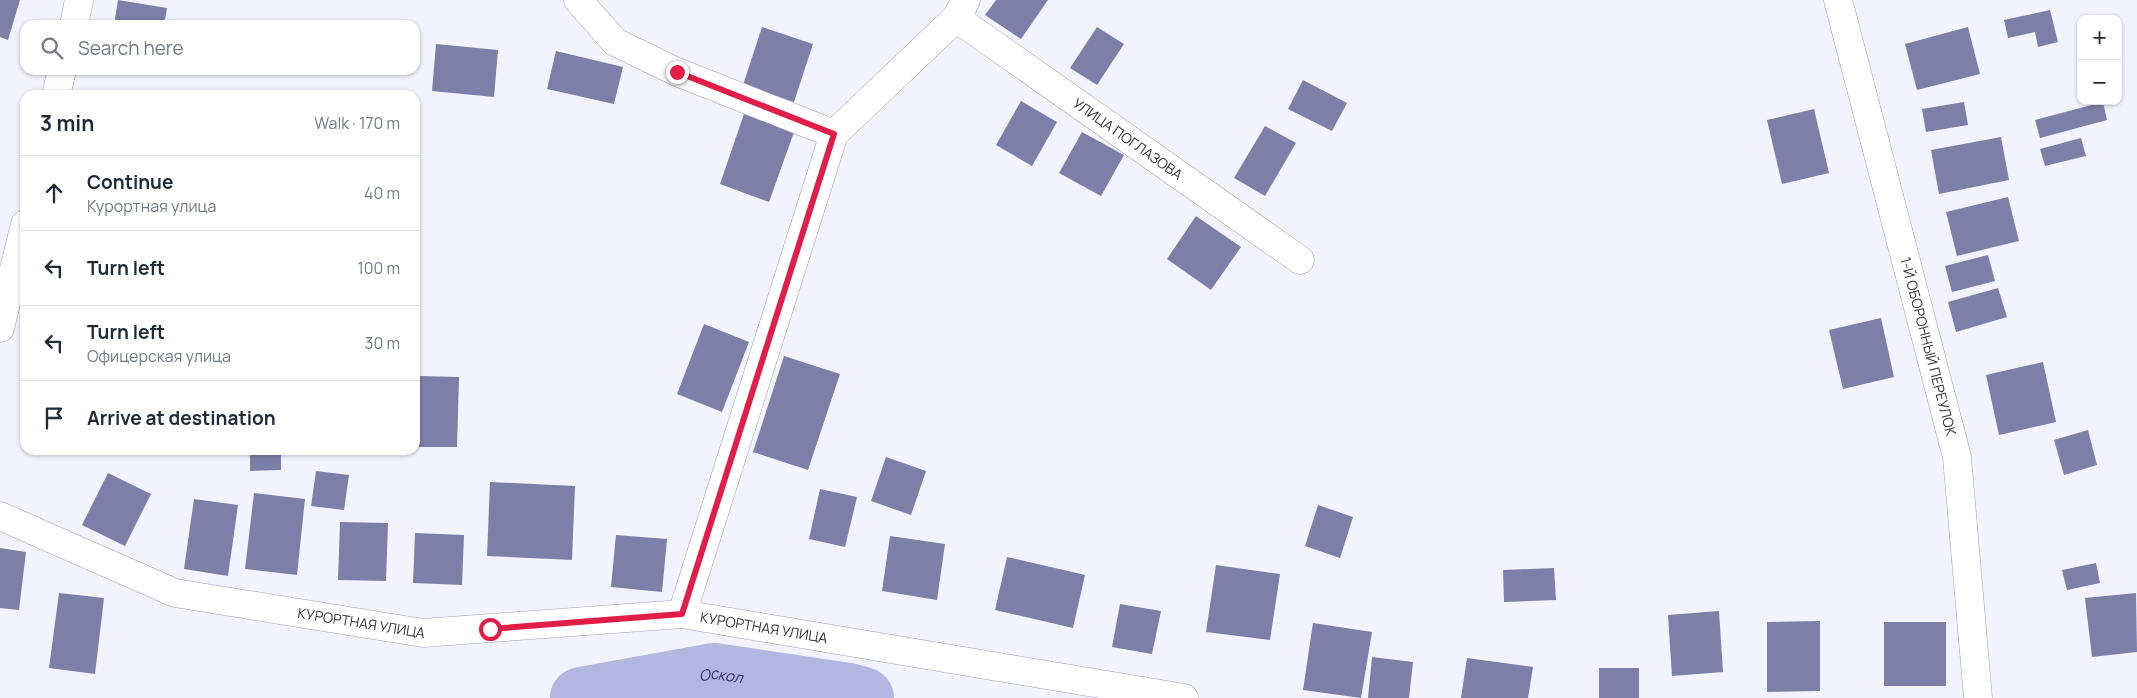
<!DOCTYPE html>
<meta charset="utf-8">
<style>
:root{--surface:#fff;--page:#f2f2f3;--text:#1f2937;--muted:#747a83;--line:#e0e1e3}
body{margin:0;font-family:Manrope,sans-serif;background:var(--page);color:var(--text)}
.controls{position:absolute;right:15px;top:15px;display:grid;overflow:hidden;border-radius:10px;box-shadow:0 1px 4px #0004}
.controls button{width:45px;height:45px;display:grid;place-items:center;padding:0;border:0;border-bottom:1px solid var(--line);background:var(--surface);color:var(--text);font:25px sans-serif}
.stop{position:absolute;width:15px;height:15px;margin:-11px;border:4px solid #e11d48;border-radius:50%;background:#fff}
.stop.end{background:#e11d48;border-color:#fff;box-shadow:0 1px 5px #0008}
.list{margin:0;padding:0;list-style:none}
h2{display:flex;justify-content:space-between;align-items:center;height:65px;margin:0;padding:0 20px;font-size:21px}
h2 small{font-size:16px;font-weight:400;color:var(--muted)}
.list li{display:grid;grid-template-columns:32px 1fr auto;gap:15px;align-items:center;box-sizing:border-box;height:75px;padding:0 20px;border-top:1px solid var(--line)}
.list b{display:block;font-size:19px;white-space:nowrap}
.list p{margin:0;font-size:16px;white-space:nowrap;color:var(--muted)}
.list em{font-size:16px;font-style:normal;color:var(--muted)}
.icon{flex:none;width:28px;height:28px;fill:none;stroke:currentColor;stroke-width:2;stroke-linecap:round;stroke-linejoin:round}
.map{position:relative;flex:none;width:2137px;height:698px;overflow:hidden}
.search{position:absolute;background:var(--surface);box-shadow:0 1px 4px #0004;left:20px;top:20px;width:400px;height:55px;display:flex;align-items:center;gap:12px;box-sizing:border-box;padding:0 18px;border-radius:15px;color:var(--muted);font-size:19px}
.panel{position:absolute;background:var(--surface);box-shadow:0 1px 4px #0004;left:20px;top:90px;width:400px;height:365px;border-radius:15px}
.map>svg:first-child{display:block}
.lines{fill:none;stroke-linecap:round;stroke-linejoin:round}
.river{stroke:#b4b6e2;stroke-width:62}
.building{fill:#7e7fa8}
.minor-casing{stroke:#9d9eaf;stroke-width:29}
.minor{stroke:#fff;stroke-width:28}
.route{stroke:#e11d48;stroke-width:6}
.labels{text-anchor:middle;stroke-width:4.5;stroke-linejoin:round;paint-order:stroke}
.street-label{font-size:14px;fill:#323239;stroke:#f2f3fe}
.water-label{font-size:15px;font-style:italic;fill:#312e63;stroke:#f2f3fe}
</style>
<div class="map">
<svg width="2137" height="698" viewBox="0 0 2137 698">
<rect width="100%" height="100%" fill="#f2f3fe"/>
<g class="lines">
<path class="river" id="s1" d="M581,698L714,674L848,694L863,698"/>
</g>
<g class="building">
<polygon points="0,0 20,0 8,40 0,37"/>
<polygon points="118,0 167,8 164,25 114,25"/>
<polygon points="996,0 1048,0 1021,39 985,15"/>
<polygon points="2050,10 2058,42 2038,47 2035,32 2008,38 2004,20"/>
<polygon points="762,27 813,44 794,102 743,85"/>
<polygon points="1097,27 1124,44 1097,85 1070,68"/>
<polygon points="1968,27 1980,74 1917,90 1905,44"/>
<polygon points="436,44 498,50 494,97 432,91"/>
<polygon points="556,51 623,67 614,104 547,89"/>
<polygon points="1303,80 1347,103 1332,131 1288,109"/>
<polygon points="1021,101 1057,122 1032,166 996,145"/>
<polygon points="1964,102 1968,125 1926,132 1922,109"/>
<polygon points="2103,102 2107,120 2040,138 2035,120"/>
<polygon points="1814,109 1829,173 1782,184 1767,120"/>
<polygon points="744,114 794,132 769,202 720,184"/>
<polygon points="1265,126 1296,143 1265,196 1234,178"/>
<polygon points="1082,132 1124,155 1101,196 1059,173"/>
<polygon points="2001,137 2009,180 1939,194 1931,150"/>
<polygon points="2081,138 2086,156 2045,166 2040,149"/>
<polygon points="2008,197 2019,241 1957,256 1946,212"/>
<polygon points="1196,216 1241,247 1211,290 1167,259"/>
<polygon points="1988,255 1995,281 1952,292 1945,266"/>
<polygon points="1998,288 2007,317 1956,332 1948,302"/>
<polygon points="1881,318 1894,377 1843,389 1829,330"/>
<polygon points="704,324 749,342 722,412 677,394"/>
<polygon points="784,356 840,374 808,470 753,452"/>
<polygon points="2043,362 2056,422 1999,435 1986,375"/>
<polygon points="420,376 459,377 457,447 419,447"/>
<polygon points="2088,430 2097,465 2064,475 2054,440"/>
<polygon points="250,450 281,450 281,470 250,471"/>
<polygon points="886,457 926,471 911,515 871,501"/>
<polygon points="316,471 349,475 344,510 311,506"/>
<polygon points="108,473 151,494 125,546 82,525"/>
<polygon points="490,482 575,486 572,560 487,556"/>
<polygon points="820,489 857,497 845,547 809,539"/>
<polygon points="254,493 305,499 297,575 245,569"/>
<polygon points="194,499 238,505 228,576 184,569"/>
<polygon points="1318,505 1353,517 1340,558 1305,546"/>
<polygon points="340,522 388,523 386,581 338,580"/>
<polygon points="415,533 464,535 462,585 413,583"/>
<polygon points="616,535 667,539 662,592 611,587"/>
<polygon points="890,536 945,544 937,600 882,591"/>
<polygon points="0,548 26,552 19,610 0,608"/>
<polygon points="1007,557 1085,575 1073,628 995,610"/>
<polygon points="2096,563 2100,583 2067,590 2062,570"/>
<polygon points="1216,565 1280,574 1270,640 1206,632"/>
<polygon points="1554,568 1556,600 1504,602 1503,570"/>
<polygon points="59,593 104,598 95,674 49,668"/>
<polygon points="2136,593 2137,652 2092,657 2085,598"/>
<polygon points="1120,604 1161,611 1152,654 1112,647"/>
<polygon points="1719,611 1723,672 1672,676 1668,615"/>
<polygon points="1820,621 1820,691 1767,692 1767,622"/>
<rect x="1884" y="622" width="62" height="64"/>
<polygon points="1313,623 1372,632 1361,698 1303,690"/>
<polygon points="1372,657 1413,662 1409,698 1368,698"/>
<polygon points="1467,658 1533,667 1528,698 1461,698"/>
<rect x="1599" y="668" width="40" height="30"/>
</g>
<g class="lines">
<g class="minor-casing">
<g id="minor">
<polyline points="578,0 615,42 677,72 834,134"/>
<path id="s2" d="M1838,0L1957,457L1978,698"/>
<path id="s3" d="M956,18L1300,260"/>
<polyline points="74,25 79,0"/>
<polyline points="56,95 62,70"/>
<polyline points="0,328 25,224"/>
<path id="s4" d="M0,516L175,593L423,633L682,614L1184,698"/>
<polyline points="682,614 834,134 956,18 966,0"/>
</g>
</g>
<use href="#minor" class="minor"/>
</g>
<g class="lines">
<polyline class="route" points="490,629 682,614 834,134 677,72"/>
</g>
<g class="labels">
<g class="street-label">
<text dy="5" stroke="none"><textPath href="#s3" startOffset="210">УЛИЦА ПОГЛАЗОВА</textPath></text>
<text dy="5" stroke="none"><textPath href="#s2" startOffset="358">1-Й ОБОРОННЫЙ ПЕРЕУЛОК</textPath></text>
<text dy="5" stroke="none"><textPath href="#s4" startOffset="380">КУРОРТНАЯ УЛИЦА</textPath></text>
<text dy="5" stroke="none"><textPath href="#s4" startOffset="785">КУРОРТНАЯ УЛИЦА</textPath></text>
</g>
<g class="water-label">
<text dy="5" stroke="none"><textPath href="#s1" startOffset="142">Оскол</textPath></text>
</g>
</g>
</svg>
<div class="controls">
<button>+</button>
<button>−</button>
</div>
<div class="stop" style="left:490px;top:629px"></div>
<div class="stop end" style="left:677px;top:72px"></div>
<div class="search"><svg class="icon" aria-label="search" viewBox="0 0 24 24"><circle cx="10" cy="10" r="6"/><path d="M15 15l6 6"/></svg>Search here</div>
<section class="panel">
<h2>3 min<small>Walk · 170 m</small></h2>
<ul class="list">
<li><svg class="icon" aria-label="ahead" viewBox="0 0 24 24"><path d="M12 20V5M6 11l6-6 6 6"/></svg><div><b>Continue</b><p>Курортная улица</p></div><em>40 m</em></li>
<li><svg class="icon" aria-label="left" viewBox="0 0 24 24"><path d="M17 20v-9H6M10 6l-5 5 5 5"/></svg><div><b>Turn left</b></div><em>100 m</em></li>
<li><svg class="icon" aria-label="left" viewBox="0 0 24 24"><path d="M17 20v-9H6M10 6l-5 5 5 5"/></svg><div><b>Turn left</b><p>Офицерская улица</p></div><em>30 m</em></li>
<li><svg class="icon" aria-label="arrive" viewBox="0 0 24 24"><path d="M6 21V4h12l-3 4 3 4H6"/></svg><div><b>Arrive at destination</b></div></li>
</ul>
</section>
</div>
